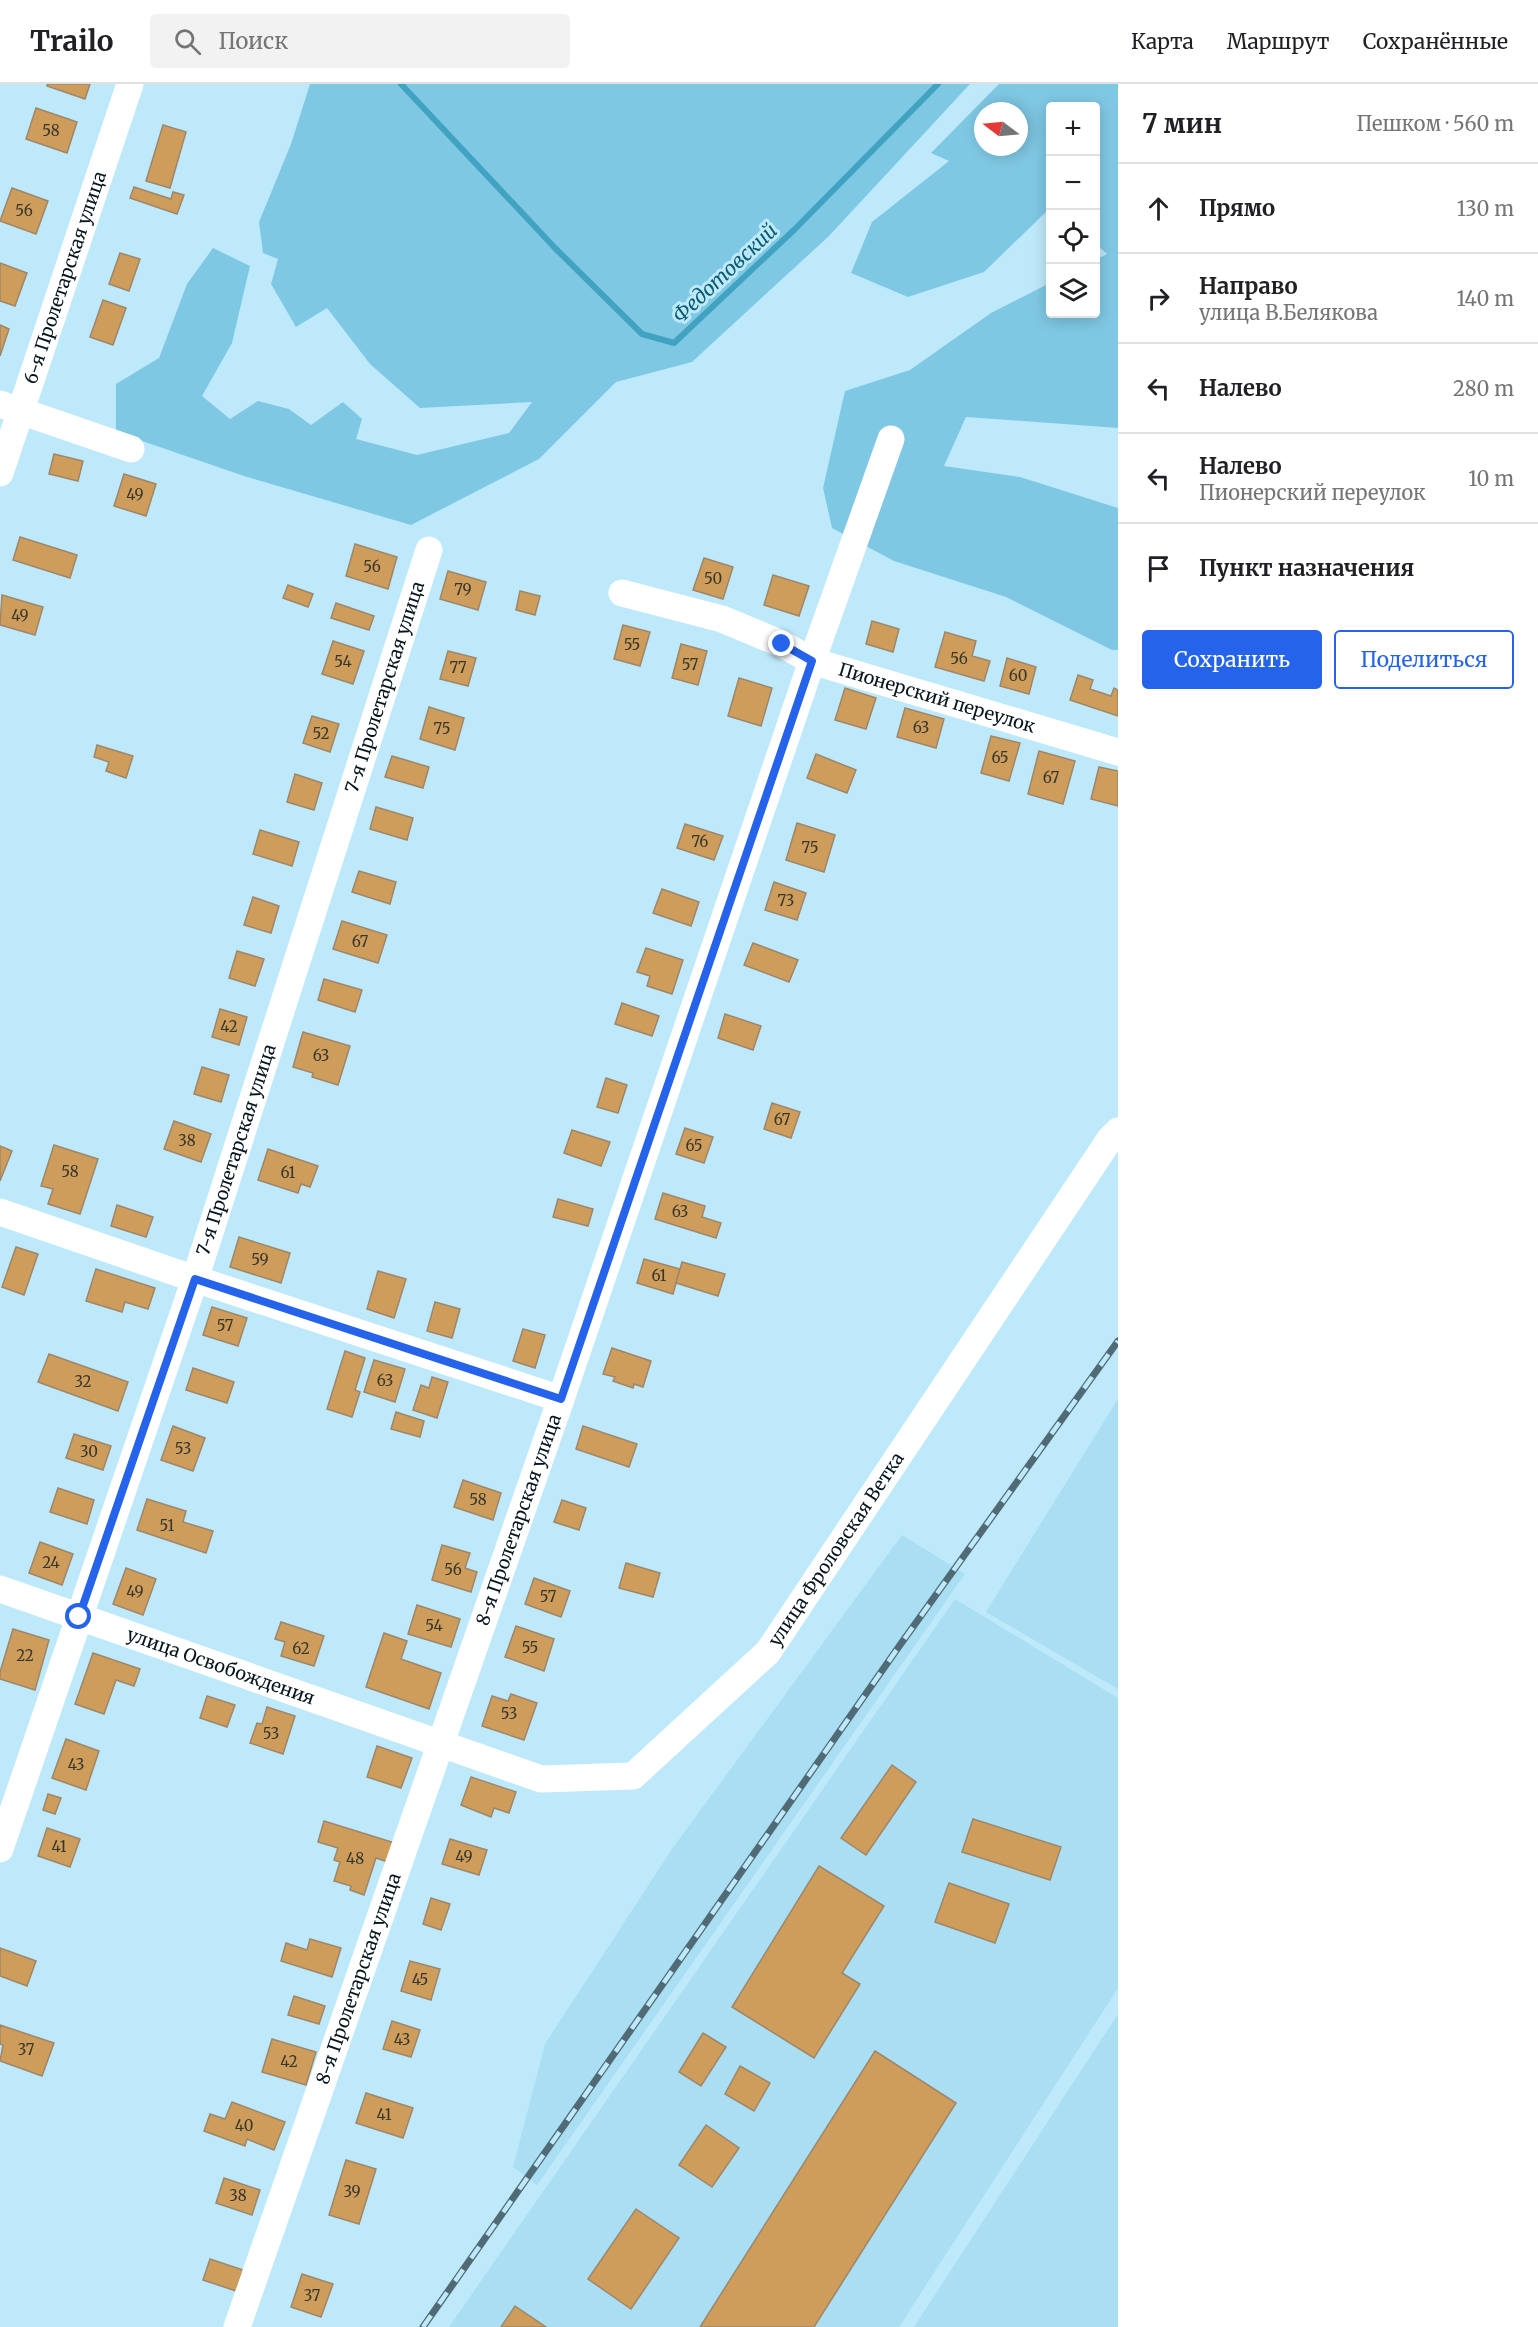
<!DOCTYPE html>
<html lang="ru">
<meta charset="utf-8">
<style>
:root{--surface:#fff;--page:#f2f2f2;--text:#202124;--muted:#757577;--line:#e0e0e0;--accent:#2563eb}
body{margin:0;font-family:Merriweather,serif;background:var(--page);color:var(--text)}
.controls{position:absolute;right:18px;top:18px;display:grid;overflow:hidden;border-radius:6px;box-shadow:0 3px 15px #0003}
.controls button{width:54px;height:54px;display:grid;place-items:center;padding:0;border:0;border-bottom:2px solid var(--line);background:var(--surface);color:var(--text);font:30px sans-serif}
.compass{position:absolute;left:974px;top:18px;width:54px;height:54px;border-radius:50%;background:var(--surface);box-shadow:0 3px 15px #0003;rotate:286deg}
.stop{position:absolute;width:18px;height:18px;margin:-14px;border:4px solid #2563eb;border-radius:50%;background:#fff}
.stop.end{background:#2563eb;border-color:#fff;box-shadow:0 2px 6px #0008}
.list{margin:0;padding:0;list-style:none}
h2{display:flex;justify-content:space-between;align-items:center;height:78px;margin:0;padding:0 24px;font-size:26px}
h2 small{font-size:20px;font-weight:400;color:var(--muted)}
.list li{display:grid;grid-template-columns:39px 1fr auto;gap:18px;align-items:center;box-sizing:border-box;height:90px;padding:0 24px;border-top:2px solid var(--line)}
.list b{display:block;font-size:22px;white-space:nowrap}
.list p{margin:0;font-size:20px;white-space:nowrap;color:var(--muted)}
.list em{font-size:20px;font-style:normal;color:var(--muted)}
.actions{display:flex;gap:12px;padding:18px 24px}
.actions a{flex:1;padding:14px 0;border:2px solid var(--accent);border-radius:6px;text-align:center;font-size:21px;color:var(--accent)}
.actions .main{background:var(--accent);color:#fff}
.icon{flex:none;width:33px;height:33px;fill:none;stroke:currentColor;stroke-width:2;stroke-linecap:round;stroke-linejoin:round}
.map{position:relative;flex:none;width:1118px;height:2243px;overflow:hidden}
header{display:flex;align-items:center;gap:36px;box-sizing:border-box;height:84px;padding:0 30px;background:var(--surface);border-bottom:2px solid var(--line)}
header strong{font-size:28px}
nav{display:flex;gap:33px;margin-inline-start:auto;font-size:21px}
.search{width:420px;height:54px;background:var(--page);display:flex;align-items:center;gap:15px;box-sizing:border-box;padding:0 21px;border-radius:6px;color:var(--muted);font-size:22px}
main{display:flex}
aside{flex:1;background:var(--surface)}
.map>svg:first-child{display:block}
.built{fill:#aadef2}
.green{fill:#7fc8e4;fill-rule:evenodd}
.lines{fill:none;stroke-linecap:round;stroke-linejoin:round}
.stream{stroke:#41a2c2;stroke-width:6}
.building{fill:#ce9d5c;stroke:#9e866a;stroke-width:1.5}
.minor{stroke:#fff;stroke-width:27}
.rail-casing{stroke:#516b76;stroke-width:7}
.rail{stroke:#bee9fa;stroke-width:4.5;stroke-dasharray:14;stroke-linecap:butt}
.route{stroke:#2563eb;stroke-width:8}
.labels{text-anchor:middle;stroke-width:6;stroke-linejoin:round;paint-order:stroke}
.number-label{font-size:15px;fill:#38372b}
.street-label{font-size:18px;fill:#06151b;stroke:#bee9fa}
.water-label{font-size:20px;font-style:italic;fill:#0b5b72;stroke:#bee9fa}
</style>
<header>
<strong>Trailo</strong>
<div class="search"><svg class="icon" aria-label="search" viewBox="0 0 24 24"><circle cx="10" cy="10" r="6"/><path d="M15 15l6 6"/></svg>Поиск</div>
<nav><a>Карта</a><a>Маршрут</a><a>Сохранённые</a></nav>
</header>
<main>
<div class="map">
<svg width="1118" height="2243" viewBox="0 0 1118 2243">
<rect width="100%" height="100%" fill="#bee9fa"/>
<g class="built">
<polygon points="1118,1315 1118,1605 986,1528"/>
<polygon points="902,1451 965,1490 537,2101 513,2083 545,1960 672,1765"/>
<polygon points="955,1515 1118,1614 1118,1904 899,2243 449,2243"/>
<polygon points="1118,1930 1118,2243 914,2243 1084,1982"/>
</g>
<g class="green">
<polygon points="310,0 970,0 829,152 692,278 616,298 539,375 411,441 244,392 116,348 116,300 159,274 187,200 213,164 250,182 232,259 202,312 230,335 258,317 289,325 311,341 343,318 362,335 356,355 417,371 509,349 532,318 420,324 370,280 327,224 296,243 271,200 278,175 263,169 259,138 291,60"/>
<path d="M999,0H1118V344L966,333L944,382L1020,393L1118,424V566H1112L1006,513L894,477L832,444L823,404L845,307L910,286L991,229L1050,199V230H1096V176L1107,170L1096,160V22H1050V127L1048,126L984,188L908,213L851,189L872,138L949,77L931,69ZM983,27H1019V63H983Z"/>
</g>
<g class="lines">
<polyline class="stream" points="401,0 555,164 642,250 674,259 794,146 938,0"/>
</g>
<g class="building">
<polygon points="47,0 90,0 85,15 47,2"/>
<polygon points="36,24 77,38 67,69 26,55"/>
<polygon points="163,41 186,48 170,104 146,97"/>
<polygon points="134,103 171,115 173,108 184,111 177,130 130,114"/>
<polygon points="12,104 48,117 36,150 0,137"/>
<polygon points="120,169 140,175 129,207 109,200"/>
<polygon points="0,179 27,189 15,222 0,217"/>
<polygon points="103,216 126,224 113,261 90,253"/>
<polygon points="0,241 9,245 0,272"/>
<polygon points="54,370 83,377 78,397 49,390"/>
<polygon points="124,390 156,400 146,432 114,422"/>
<polygon points="20,453 77,471 70,494 13,476"/>
<polygon points="355,460 397,473 388,505 346,492"/>
<polygon points="704,474 733,483 723,515 693,506"/>
<polygon points="448,487 486,498 478,526 440,515"/>
<polygon points="773,491 809,502 799,532 764,521"/>
<polygon points="288,501 313,510 308,523 283,514"/>
<polygon points="520,507 540,512 535,531 516,526"/>
<polygon points="2,511 43,523 35,551 0,541"/>
<polygon points="336,519 374,532 369,546 331,534"/>
<polygon points="872,537 899,545 893,568 866,560"/>
<polygon points="623,541 650,548 640,582 614,575"/>
<polygon points="945,548 976,557 972,572 990,577 984,597 935,583"/>
<polygon points="333,557 364,567 353,600 322,590"/>
<polygon points="681,560 707,567 698,601 672,594"/>
<polygon points="448,567 476,574 468,602 440,595"/>
<polygon points="1007,574 1036,583 1029,610 1000,602"/>
<polygon points="1078,591 1093,596 1090,605 1111,612 1114,604 1118,606 1118,632 1070,616"/>
<polygon points="739,594 772,604 761,642 728,632"/>
<polygon points="845,604 876,614 866,645 835,636"/>
<polygon points="429,623 464,634 455,666 420,655"/>
<polygon points="905,624 944,635 936,664 897,653"/>
<polygon points="312,632 339,640 330,668 303,659"/>
<polygon points="991,652 1020,659 1009,697 981,689"/>
<polygon points="97,661 133,672 126,694 106,687 109,678 94,673"/>
<polygon points="1039,667 1075,677 1063,720 1028,710"/>
<polygon points="816,670 856,686 847,709 807,694"/>
<polygon points="392,672 429,683 423,704 385,693"/>
<polygon points="1099,683 1118,687 1118,722 1091,715"/>
<polygon points="295,690 322,699 314,726 287,718"/>
<polygon points="376,723 413,734 407,756 370,745"/>
<polygon points="797,739 835,751 824,788 786,776"/>
<polygon points="685,740 723,752 714,776 677,764"/>
<polygon points="260,746 299,758 292,782 253,770"/>
<polygon points="359,787 396,798 390,820 352,808"/>
<polygon points="774,798 806,809 797,836 765,826"/>
<polygon points="662,805 699,818 691,842 653,829"/>
<polygon points="253,813 279,822 271,849 244,841"/>
<polygon points="342,837 387,851 378,879 333,865"/>
<polygon points="753,859 798,876 789,898 744,881"/>
<polygon points="646,864 683,876 672,910 647,902 650,892 637,888"/>
<polygon points="237,867 264,875 255,902 229,894"/>
<polygon points="324,895 362,906 355,928 318,916"/>
<polygon points="622,919 659,932 652,952 615,940"/>
<polygon points="220,925 247,933 239,961 212,953"/>
<polygon points="725,930 761,942 753,966 718,954"/>
<polygon points="303,948 350,962 338,1001 312,993 313,989 293,983"/>
<polygon points="202,983 229,991 221,1018 194,1010"/>
<polygon points="606,994 627,1001 618,1029 597,1023"/>
<polygon points="772,1019 800,1028 791,1054 764,1045"/>
<polygon points="174,1037 211,1050 201,1078 164,1065"/>
<polygon points="685,1044 713,1053 704,1079 676,1070"/>
<polygon points="572,1046 610,1058 601,1082 564,1069"/>
<polygon points="54,1061 98,1075 80,1130 48,1120 53,1105 41,1102"/>
<polygon points="0,1062 12,1067 0,1097"/>
<polygon points="268,1065 318,1082 310,1103 301,1100 298,1109 258,1096"/>
<polygon points="663,1109 705,1122 702,1133 721,1139 716,1154 655,1135"/>
<polygon points="558,1115 593,1125 588,1142 553,1133"/>
<polygon points="117,1121 153,1133 146,1153 111,1142"/>
<polygon points="239,1153 290,1169 281,1199 230,1183"/>
<polygon points="16,1163 38,1170 24,1211 2,1203"/>
<polygon points="644,1175 680,1185 673,1210 637,1199"/>
<polygon points="682,1178 725,1190 718,1212 676,1199"/>
<polygon points="96,1185 155,1204 148,1225 125,1218 122,1228 86,1217"/>
<polygon points="378,1187 406,1195 394,1234 367,1225"/>
<polygon points="435,1218 460,1225 452,1254 427,1247"/>
<polygon points="212,1223 247,1234 238,1262 203,1251"/>
<polygon points="523,1245 545,1251 535,1284 513,1277"/>
<polygon points="612,1264 651,1277 643,1303 634,1300 633,1304 613,1297 615,1293 603,1290"/>
<polygon points="345,1267 365,1274 355,1306 360,1308 352,1333 327,1325"/>
<polygon points="49,1270 128,1298 118,1327 38,1298"/>
<polygon points="374,1276 405,1285 395,1318 364,1308"/>
<polygon points="193,1284 234,1298 227,1319 186,1306"/>
<polygon points="432,1293 448,1298 437,1334 413,1326 421,1301 429,1304"/>
<polygon points="396,1328 424,1337 420,1353 391,1345"/>
<polygon points="173,1342 205,1354 193,1387 161,1376"/>
<polygon points="583,1342 637,1360 629,1383 576,1365"/>
<polygon points="74,1350 111,1362 103,1386 66,1374"/>
<polygon points="463,1396 501,1409 493,1436 454,1423"/>
<polygon points="58,1404 94,1416 87,1440 50,1428"/>
<polygon points="147,1415 186,1427 183,1438 213,1447 206,1469 137,1446"/>
<polygon points="562,1416 586,1424 579,1446 554,1438"/>
<polygon points="40,1458 73,1470 62,1501 29,1489"/>
<polygon points="442,1461 470,1469 465,1484 477,1488 471,1508 432,1496"/>
<polygon points="626,1479 660,1489 653,1513 619,1504"/>
<polygon points="126,1484 156,1495 143,1531 113,1520"/>
<polygon points="534,1494 570,1507 561,1533 525,1520"/>
<polygon points="417,1521 460,1535 451,1563 408,1550"/>
<polygon points="281,1538 324,1552 314,1582 281,1572 285,1558 275,1555"/>
<polygon points="516,1542 554,1555 544,1587 505,1573"/>
<polygon points="13,1545 49,1556 35,1606 0,1595 0,1588"/>
<polygon points="384,1549 407,1557 401,1575 441,1589 429,1625 366,1603"/>
<polygon points="93,1569 140,1585 134,1602 116,1596 104,1630 75,1620"/>
<polygon points="511,1610 537,1619 524,1656 482,1642 492,1612 508,1617"/>
<polygon points="207,1612 235,1621 227,1643 200,1634"/>
<polygon points="267,1623 295,1632 283,1670 250,1659 257,1639 262,1640"/>
<polygon points="66,1655 99,1667 86,1706 52,1694"/>
<polygon points="377,1662 412,1674 401,1704 367,1693"/>
<polygon points="892,1681 916,1698 866,1771 841,1754"/>
<polygon points="471,1693 516,1708 509,1729 494,1724 491,1733 461,1721"/>
<polygon points="48,1710 61,1714 55,1730 43,1726"/>
<polygon points="973,1735 1061,1763 1050,1796 962,1768"/>
<polygon points="324,1737 398,1760 391,1779 376,1774 364,1811 350,1806 351,1802 334,1797 340,1778 334,1776 338,1764 318,1758"/>
<polygon points="47,1744 80,1755 70,1783 38,1772"/>
<polygon points="450,1755 487,1766 479,1791 442,1780"/>
<polygon points="819,1782 884,1822 842,1889 860,1900 814,1974 732,1923"/>
<polygon points="949,1799 1009,1820 995,1859 935,1838"/>
<polygon points="431,1814 450,1820 441,1846 423,1840"/>
<polygon points="310,1855 341,1864 332,1893 281,1877 286,1859 307,1866"/>
<polygon points="0,1864 36,1877 27,1902 0,1892"/>
<polygon points="410,1877 440,1885 431,1916 401,1907"/>
<polygon points="294,1912 325,1922 319,1940 288,1931"/>
<polygon points="392,1937 420,1946 411,1973 383,1965"/>
<polygon points="0,1941 54,1959 42,1992 0,1977 3,1961 0,1960"/>
<polygon points="703,1949 726,1963 701,2002 679,1988"/>
<polygon points="272,1955 316,1968 306,2001 262,1988"/>
<polygon points="875,1967 956,2019 814,2243 700,2243"/>
<polygon points="740,1982 770,1999 754,2027 725,2010"/>
<polygon points="366,2009 413,2024 403,2054 356,2039"/>
<polygon points="232,2018 285,2038 274,2066 247,2055 245,2062 204,2047 210,2030 225,2035"/>
<polygon points="706,2041 739,2064 712,2103 679,2081"/>
<polygon points="346,2076 376,2085 359,2140 329,2131"/>
<polygon points="224,2094 260,2106 252,2131 216,2119"/>
<polygon points="636,2125 679,2154 631,2225 588,2195"/>
<polygon points="210,2175 243,2186 236,2207 203,2196"/>
<polygon points="302,2190 333,2200 321,2233 291,2223"/>
<polygon points="515,2222 546,2243 501,2243"/>
</g>
<g class="lines">
<g class="minor">
<polyline points="0,320 131,365"/>
<path id="s1" d="M0,389L130,0"/>
<path id="s2" d="M622,509L722,535L782,560L812,577L1118,668"/>
<polyline points="0,1128 195,1195 561,1315"/>
<path id="s3" d="M0,1505L541,1695L633,1692L768,1568L1110,1055L1118,1047"/>
<path id="s4" d="M0,1765L195,1195L429,466"/>
<path id="s5" d="M237,2243L561,1315L812,577L891,355"/>
</g>
<g class="rail-casing">
<polyline id="rail" points="423,2243 900,1561 1118,1257"/>
</g>
<use href="#rail" class="rail"/>
</g>
<g class="lines">
<polyline class="route" points="79,1533 195,1195 561,1315 812,577 782,560"/>
</g>
<g class="labels">
<g class="number-label">
<text x="51" y="52">58</text>
<text x="24" y="132">56</text>
<text x="135" y="416">49</text>
<text x="372" y="488">56</text>
<text x="713" y="500">50</text>
<text x="463" y="511">79</text>
<text x="20" y="537">49</text>
<text x="632" y="566">55</text>
<text x="959" y="580">56</text>
<text x="343" y="583">54</text>
<text x="690" y="586">57</text>
<text x="458" y="589">77</text>
<text x="1018" y="597">60</text>
<text x="921" y="649">63</text>
<text x="442" y="650">75</text>
<text x="321" y="655">52</text>
<text x="1000" y="679">65</text>
<text x="1051" y="699">67</text>
<text x="700" y="763">76</text>
<text x="810" y="769">75</text>
<text x="786" y="822">73</text>
<text x="360" y="863">67</text>
<text x="229" y="948">42</text>
<text x="321" y="977">63</text>
<text x="782" y="1041">67</text>
<text x="187" y="1062">38</text>
<text x="694" y="1067">65</text>
<text x="70" y="1093">58</text>
<text x="288" y="1094">61</text>
<text x="680" y="1133">63</text>
<text x="260" y="1181">59</text>
<text x="659" y="1197">61</text>
<text x="225" y="1247">57</text>
<text x="385" y="1302">63</text>
<text x="83" y="1303">32</text>
<text x="183" y="1370">53</text>
<text x="89" y="1373">30</text>
<text x="478" y="1421">58</text>
<text x="167" y="1447">51</text>
<text x="51" y="1484">24</text>
<text x="453" y="1491">56</text>
<text x="135" y="1513">49</text>
<text x="548" y="1518">57</text>
<text x="434" y="1547">54</text>
<text x="530" y="1569">55</text>
<text x="301" y="1570">62</text>
<text x="25" y="1577">22</text>
<text x="509" y="1635">53</text>
<text x="271" y="1655">53</text>
<text x="76" y="1686">43</text>
<text x="59" y="1768">41</text>
<text x="464" y="1778">49</text>
<text x="355" y="1780">48</text>
<text x="420" y="1901">45</text>
<text x="402" y="1961">43</text>
<text x="26" y="1971">37</text>
<text x="289" y="1983">42</text>
<text x="384" y="2036">41</text>
<text x="244" y="2047">40</text>
<text x="352" y="2113">39</text>
<text x="238" y="2117">38</text>
<text x="312" y="2217">37</text>
</g>
<g class="street-label">
<text dy="6" stroke="none"><textPath href="#s1" startOffset="206">6-я Пролетарская улица</textPath></text>
<text dy="6" stroke="none"><textPath href="#s4" startOffset="1224">7-я Пролетарская улица</textPath></text>
<text dy="6" stroke="none"><textPath href="#s2" startOffset="333">Пионерский переулок</textPath></text>
<text dy="6" stroke="none"><textPath href="#s4" startOffset="738">7-я Пролетарская улица</textPath></text>
<text dy="6" stroke="none"><textPath href="#s5" startOffset="855">8-я Пролетарская улица</textPath></text>
<text dy="6" stroke="none"><textPath href="#s3" startOffset="972">улица Фроловская Ветка</textPath></text>
<text dy="6" stroke="none"><textPath href="#s3" startOffset="234">улица Освобождения</textPath></text>
<text dy="6" stroke="none"><textPath href="#s5" startOffset="369">8-я Пролетарская улица</textPath></text>
</g>
<g class="water-label">
<text transform="translate(725 189) rotate(-43)" y="7">Федотовский</text>
</g>
</g>
</svg>
<div class="controls">
<button>+</button>
<button>−</button>
<button><svg class="icon" aria-label="locate" viewBox="0 0 24 24"><circle cx="12" cy="12" r="6"/><path d="M12 2v4M12 18v4M2 12h4M18 12h4"/></svg></button>
<button><svg class="icon" aria-label="layers" viewBox="0 0 24 24"><path d="M12 4l9 5-9 5-9-5zM3 14l9 5 9-5"/></svg></button>
</div>
<svg class="compass" viewBox="-18 -18 36 36"><path d="M0-13l5 13h-10z" fill="#e53935"/><path d="M0 13l5-13h-10z" fill="#757577"/></svg>
<div class="stop" style="left:79px;top:1533px"></div>
<div class="stop end" style="left:782px;top:560px"></div>
</div>
<aside>
<h2>7 мин<small>Пешком · 560 m</small></h2>
<ul class="list">
<li><svg class="icon" aria-label="ahead" viewBox="0 0 24 24"><path d="M12 20V5M6 11l6-6 6 6"/></svg><div><b>Прямо</b></div><em>130 m</em></li>
<li><svg class="icon" aria-label="right" viewBox="0 0 24 24"><path d="M7 20v-9h11M14 6l5 5-5 5"/></svg><div><b>Направо</b><p>улица В.Белякова</p></div><em>140 m</em></li>
<li><svg class="icon" aria-label="left" viewBox="0 0 24 24"><path d="M17 20v-9H6M10 6l-5 5 5 5"/></svg><div><b>Налево</b></div><em>280 m</em></li>
<li><svg class="icon" aria-label="left" viewBox="0 0 24 24"><path d="M17 20v-9H6M10 6l-5 5 5 5"/></svg><div><b>Налево</b><p>Пионерский переулок</p></div><em>10 m</em></li>
<li><svg class="icon" aria-label="arrive" viewBox="0 0 24 24"><path d="M6 21V4h12l-3 4 3 4H6"/></svg><div><b>Пункт назначения</b></div></li>
</ul>
<div class="actions"><a class="main">Сохранить</a><a>Поделиться</a></div>
</aside>
</main>
